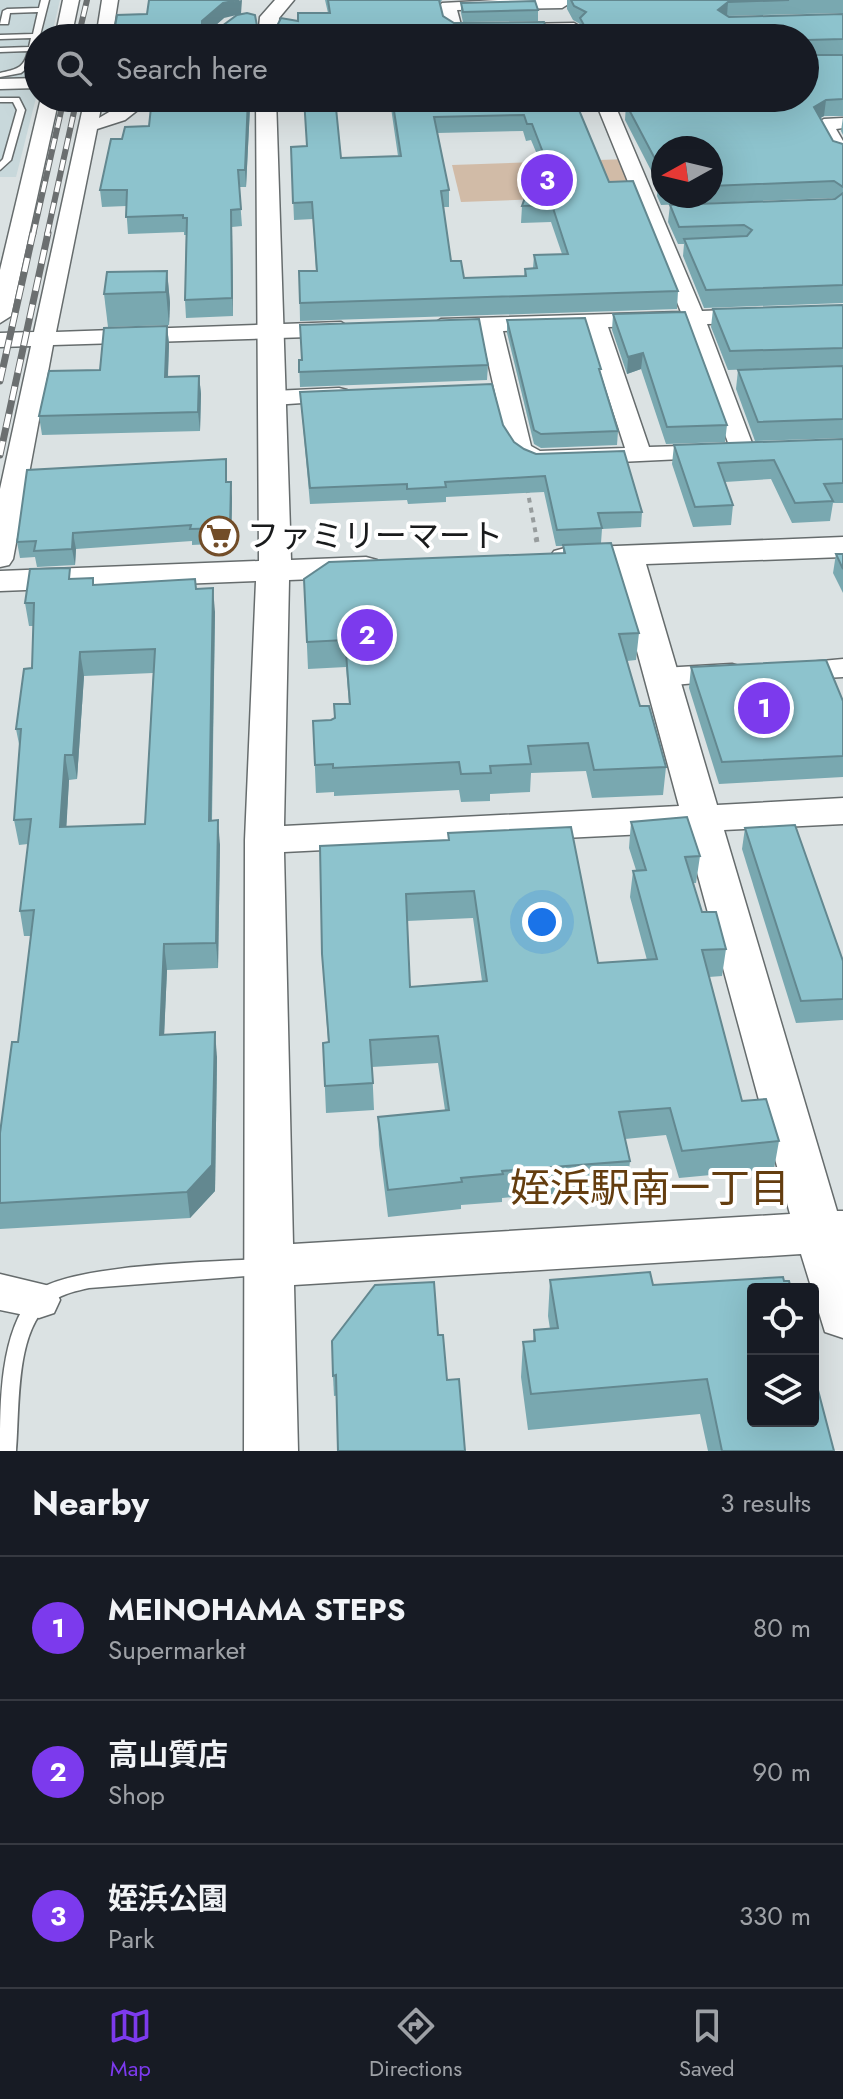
<!DOCTYPE html>
<meta charset="utf-8">
<style>
:root{--surface:#171b24;--page:#20242c;--text:#f1f3f6;--muted:#9ea1a6;--line:#363941;--accent:#7c3aed}
body{margin:0;font-family:Jost,"Noto Sans JP",sans-serif;background:var(--page);color:var(--text)}
.controls{position:absolute;right:24px;bottom:24px;display:grid;overflow:hidden;border-radius:8px;box-shadow:0 8px 32px #0002}
.controls button{width:72px;height:72px;display:grid;place-items:center;padding:0;border:0;border-bottom:2px solid var(--line);background:var(--surface);color:var(--text);font:40px sans-serif}
.compass{position:absolute;left:651px;top:136px;width:72px;height:72px;border-radius:50%;background:var(--surface);box-shadow:0 8px 32px #0002;rotate:262deg}
.you{position:absolute;left:542px;top:922px;width:28px;height:28px;margin:-20px;border:6px solid #fff;border-radius:50%;background:#1a73e8;box-shadow:0 0 0 12px #1a73e833}
.badge{display:grid;place-items:center;width:52px;height:52px;border-radius:50%;background:var(--accent);color:#fff;font-size:26px;font-weight:700}
.pin{position:absolute;translate:-50% -50%;border:4px solid #fff;box-shadow:0 2px 8px #0006}
.list{margin:0;padding:0;list-style:none}
h2{display:flex;justify-content:space-between;align-items:center;height:104px;margin:0;padding:0 32px;font-size:34px}
h2 small{font-size:26px;font-weight:400;color:var(--muted)}
.list li{display:grid;grid-template-columns:52px 1fr auto;gap:24px;align-items:center;box-sizing:border-box;height:144px;padding:0 32px;border-top:2px solid var(--line)}
.list b{display:block;font-size:30px;white-space:nowrap}
.list p{margin:0;font-size:26px;white-space:nowrap;color:var(--muted)}
.list em{font-size:26px;font-style:normal;color:var(--muted)}
.icon{flex:none;width:44px;height:44px;fill:none;stroke:currentColor;stroke-width:2;stroke-linecap:round;stroke-linejoin:round}
.map{position:relative;flex:none;width:843px;height:1451px;overflow:hidden}
.search{position:absolute;background:var(--surface);box-shadow:0 8px 32px #0002;left:24px;right:24px;top:24px;height:88px;display:flex;align-items:center;gap:20px;box-sizing:border-box;padding:0 28px;border-radius:44px;color:var(--muted);font-size:30px}
.sheet{height:536px;background:var(--surface)}
nav{display:flex;justify-content:space-around;align-items:center;box-sizing:border-box;height:112px;border-top:2px solid var(--line);background:var(--surface);font-size:22px;color:var(--muted)}
nav a{display:grid;justify-items:center;gap:4px}
nav .on{color:var(--accent)}
.map>svg:first-child{display:block}
.built{fill:#c8d8db}
.green{fill:#d1bba7}
.lines{fill:none;stroke-linecap:round;stroke-linejoin:round}
.service-casing{stroke:#666c6d;stroke-width:3}
.minor-casing{stroke:#666c6d;stroke-width:3}
.tertiary-casing{stroke:#666c6d;stroke-width:3}
.path-far1{stroke:#979c9d;stroke-width:4;stroke-dasharray:5 5;stroke-linecap:butt}
.path{stroke:#979c9d;stroke-width:5;stroke-dasharray:6 6;stroke-linecap:butt}
.service{fill:#fff;fill-rule:evenodd}
.minor{fill:#fff;fill-rule:evenodd}
.tertiary{fill:#fff;fill-rule:evenodd}
.rail-far1-casing{stroke:#6b6f70;stroke-width:6}
.rail-casing{stroke:#6b6f70;stroke-width:7}
.rail-far1{stroke:#fff;stroke-width:4;stroke-dasharray:11;stroke-linecap:butt}
.rail{stroke:#fff;stroke-width:5;stroke-dasharray:14;stroke-linecap:butt}
.wall{fill:#79a8b0;fill-rule:evenodd}
.shaded-wall{fill:#638890}
.building{fill:#8dc3cd;stroke:#638890;stroke-width:2;fill-rule:evenodd}
.labels{text-anchor:middle;stroke-width:8;stroke-linejoin:round;paint-order:stroke}
.poi-label{font-size:32px;fill:#191b1c;stroke:#fff;text-anchor:start}
.near-neighbourhood-label{font-size:40px;fill:#643d0f;stroke:#fff}
</style>
<div class="map">
<svg width="843" height="1451" viewBox="0 0 843 1451">
<rect width="100%" height="100%" fill="#dbe2e3"/>
<polygon class="built" points="0,0 60,0 51,38 38,38 38,90 16,177 0,177"/>
<polygon class="green" points="629,159 645,195 461,202 452,165"/>
<g class="lines">
<g class="service-casing">
<g id="service">
<path d="M41,0H49L33,63L21,73L0,77V73C16,69 24,69 28,51L0,52V48L29,47L31,38L0,39V35L33,34L38,12L10,13L8,24H0L3,11L7,9L39,8Z"/>
<polygon points="0,98 19,98 25,110 11,160 0,170 0,162 3,159 17,110 13,102 0,102"/>
<path d="M260,1259L267,1261L270,1267L267,1273L260,1275L89,1288C77,1291 64,1293 53,1301C14,1328 20,1409 16,1451H0C0,1401 0,1333 33,1294C64,1264 213,1262 260,1259Z"/>
</g>
</g>
<g class="minor-casing">
<g id="minor">
<polygon points="63,0 79,0 71,38 55,38"/>
<polygon points="102,0 118,0 112,38 96,38"/>
<polygon points="498,0 568,0 570,3 562,8 457,10 461,25 574,23 582,28 574,33 454,35 446,30 440,6 442,3"/>
<polygon points="38,78 38,88 0,89 0,79"/>
<polygon points="41,98 59,98 11,316 0,323 0,270"/>
<polygon points="85,98 103,98 99,118 133,98 153,98 125,120 97,129 56,332 341,322 352,329 341,336 53,345 13,559 9,565 0,567 0,489 31,346 0,347 0,333 34,332"/>
<path d="M594,98H612L702,311L753,309L764,316L753,323L707,324L755,451L752,456H734L731,451L686,325L608,327L649,447L715,445L724,447L727,452L724,457L535,466L526,464L508,449L481,331L441,333L430,326L441,319L681,312ZM586,328L625,448L540,451L531,446L503,331Z"/>
<polygon points="843,118 843,128 836,129 843,141 843,158 833,156 815,124 824,119"/>
<polygon points="339,388 347,390 351,395 347,400 273,405 265,403 261,398 265,393 273,391"/>
<polygon points="843,659 843,677 788,680 778,677 774,671 778,665"/>
<polygon points="732,664 742,667 746,673 742,679 662,686 652,683 647,677 652,671 662,668"/>
<polygon points="0,1274 54,1287 60,1300 54,1313 39,1318 0,1310"/>
</g>
</g>
<g class="tertiary-casing">
<g id="tertiary">
<polygon points="275,0 294,0 279,18 278,38 258,38 260,17"/>
<path d="M256,98H276L291,560L366,557L377,560L382,567L377,574L366,577L289,580L284,826L679,806L614,566L565,568L554,565L549,558L554,551L565,548L843,537V557L646,564L717,805L843,798V824L724,830L837,1211H843V1338L825,1332L801,1254L294,1285L298,1451H244L245,840L256,581L0,591V571L259,561ZM686,832L790,1214L293,1244L284,852Z"/>
</g>
</g>
<polyline class="path-far1" points="527,488 537,540"/>
<polyline class="path" points="536,538 537,542"/>
<use href="#service" class="service"/>
<use href="#minor" class="minor"/>
<use href="#tertiary" class="tertiary"/>
<g class="rail-far1-casing">
<g id="rail-far1">
<polyline points="78,38 87,0"/>
<polyline points="33,235 64,98"/>
<polyline points="47,235 77,98"/>
</g>
</g>
<g class="rail-casing">
<g id="rail">
<polyline points="0,381 33,233"/>
<polyline points="0,455 48,233"/>
</g>
</g>
<use href="#rail-far1" class="rail-far1"/>
<use href="#rail" class="rail"/>
</g>
<g class="wall">
<polygon points="325,0 442,0 440,3 443,16 454,23 113,38 224,18 215,26 277,26 328,13"/>
<path d="M567,0H843V13L727,16L729,17L843,14V54L807,55H843V116H824L820,118L833,141L843,144V303L704,308L683,256L684,244H678L668,222L670,205L834,199L832,198L661,205L657,196L658,184L625,120L626,104L670,102L617,103L614,98H805V38H582L580,33V24L573,20L567,9ZM663,148H711V196H663Z"/>
<polygon points="461,3 538,10 538,21 463,22 461,13"/>
<polygon points="152,98 253,107 250,107 246,187 239,187 242,226 232,227 233,316 186,318 185,300 186,235 184,235 184,232 128,234 126,206 102,207 100,190 122,139 149,126"/>
<path d="M278,98H574L609,182L678,291L677,309L300,321L299,271H316L313,219L294,220L291,147L307,146L304,105L279,106ZM391,108L398,156L341,158L336,109ZM523,131L526,141L531,140L539,159L522,206L521,223L551,222L562,254L534,255L533,268L525,269L524,276L464,278L451,261L443,207H449V190L437,133Z"/>
<polygon points="843,117 843,135 841,131"/>
<polygon points="167,271 170,303 169,325 108,327 104,294"/>
<polygon points="843,305 843,366 728,370 711,327 713,309"/>
<polygon points="613,314 727,425 725,442 666,444 641,369 627,374 612,330"/>
<polygon points="507,320 601,376 618,431 617,445 541,448 534,444 507,333"/>
<polygon points="167,326 169,344 168,377 199,376 201,394 200,431 42,435 39,416"/>
<polygon points="299,360 488,365 487,380 300,387"/>
<polygon points="843,366 843,438 755,441 736,389 738,370"/>
<polygon points="300,392 503,425 514,442 524,449 642,512 641,527 602,529 601,543 639,633 636,660 627,661 640,706 666,767 663,795 592,798 586,771 531,773 530,792 490,794 490,801 461,802 459,790 334,796 334,792 316,793 313,721 331,720 335,718 349,704 346,667 308,669 304,579 563,553 563,546 556,546 544,492 446,497 446,502 408,504 407,500 310,504"/>
<polygon points="843,439 843,503 833,503 830,521 792,523 771,479 725,482 733,505 731,525 693,527 672,464 674,445"/>
<polygon points="227,482 232,498 231,543 192,545 192,541 76,549 75,565 37,567 35,557 20,558 17,542"/>
<polygon points="836,554 843,554 843,593 833,573"/>
<path d="M72,579L94,585L196,589L215,612L212,821L220,845L218,968L167,970L164,1035L217,1057L215,1191L190,1218L0,1229V1133L18,1042L31,936H24L20,911L28,844L19,845L14,820L20,749L16,729L32,668L33,626H29L25,603ZM153,673L145,824L66,827L69,780L77,779L84,676Z"/>
<polygon points="691,667 843,701 843,777 719,784 689,688"/>
<path d="M631,822L700,856L696,883H693L702,912L726,949L722,976L709,977L742,1101L779,1141L774,1169L679,1178L666,1135L625,1139L630,1161L627,1188L502,1198V1202L461,1205V1209L388,1217L379,1145L378,1117L445,1110L438,1063L372,1067L374,1110L326,1113L323,1043L328,1042L322,954L448,840V833L598,963L647,960L630,897L633,871L636,870L629,848ZM473,918L482,981L410,987L407,921Z"/>
<polygon points="745,828 843,961 843,1020 796,1023 742,849"/>
<polygon points="550,1280 653,1285 834,1451 708,1451 700,1414 528,1430 521,1377 523,1342 533,1341 534,1330 550,1329 548,1316"/>
<polygon points="438,1335 447,1380 334,1396 333,1376"/>
</g>
<g class="shaded-wall">
<polygon points="242,0 241,14 224,18 203,36 202,21 223,3"/>
<polygon points="728,2 727,16 718,10"/>
<polygon points="248,98 255,98 253,107 250,107 246,187 245,170"/>
<polygon points="826,100 824,116 812,123 814,107"/>
<polygon points="231,210 232,227 233,316 232,298"/>
<polygon points="167,271 170,303 169,325 166,292"/>
<polygon points="167,326 169,344 167,396 165,377"/>
<polygon points="643,353 641,369 627,374 628,357"/>
<polygon points="199,376 201,394 200,431 198,412"/>
<polygon points="231,482 232,498 231,543 230,528"/>
<polygon points="73,533 76,549 75,565 72,549"/>
<polygon points="213,588 215,612 211,846 209,821"/>
<polygon points="80,652 84,676 77,779 73,755"/>
<polygon points="65,755 69,780 65,852 60,827"/>
<polygon points="218,820 220,845 218,968 216,943"/>
<polygon points="164,944 167,970 163,1060 160,1035"/>
<polygon points="215,1032 217,1057 215,1191 190,1218 187,1192"/>
</g>
<g class="building">
<polygon points="149,0 239,0 223,3 202,21 202,25 222,26 237,15 247,13 255,15 257,26 277,26 281,18 298,21 298,13 330,13 328,0 439,0 443,16 454,23 544,22 550,38 113,38 117,15 147,14"/>
<polygon points="571,0 789,0 728,2 718,10 729,17 843,14 843,39 807,40 805,42 805,38 591,38 580,18 586,12 574,6"/>
<polygon points="535,1 538,10 463,12 461,3"/>
<polygon points="805,55 843,55 843,99 826,100 814,107 833,141 843,144 843,187 834,181 711,186 711,148 663,148 663,174 626,104 702,101 710,98 805,98"/>
<polygon points="152,98 248,98 245,170 238,170 241,209 231,210 232,298 185,300 187,218 183,218 183,215 126,217 127,190 100,190 111,139 122,139 125,127 149,126"/>
<path d="M304,98H335L341,158L401,156L392,98H574L609,182L633,181L678,291L300,303L299,271H317L312,202L293,203L291,147L307,146ZM524,115L527,124H532L542,150L522,206L552,205L568,254L534,255L537,268L525,269L526,276L464,278L461,261H451L441,191L449,190L434,117Z"/>
<polygon points="659,179 663,179 663,188 662,188"/>
<polygon points="843,193 843,285 706,290 684,239 747,236 752,230 744,225 679,227 670,205 835,199"/>
<polygon points="167,271 166,292 104,294 107,272"/>
<polygon points="843,305 843,348 730,351 713,309"/>
<polygon points="685,312 727,425 667,427 643,353 628,357 613,314"/>
<polygon points="585,318 601,369 599,369 618,431 541,434 534,430 507,320"/>
<polygon points="479,319 488,365 299,372 299,360 302,360 300,325"/>
<polygon points="167,326 165,377 199,376 198,412 39,416 49,371 100,370 104,328"/>
<polygon points="843,366 843,419 758,422 738,370"/>
<polygon points="492,384 503,425 514,442 524,449 536,454 624,451 642,512 598,513 602,528 557,530 545,476 445,482 446,487 407,489 407,484 310,488 300,392"/>
<polygon points="843,439 843,483 824,484 833,501 795,503 774,460 718,463 733,505 695,507 674,445"/>
<polygon points="226,459 226,482 231,482 230,528 190,529 191,525 73,533 72,549 34,551 36,541 17,542 27,470"/>
<polygon points="611,543 639,633 619,634 640,706 649,706 666,767 594,770 588,743 528,746 531,764 490,766 491,773 461,774 459,762 333,768 333,764 315,765 313,721 331,720 335,718 334,704 350,704 345,640 307,642 304,579 329,562 565,553 563,545"/>
<polygon points="836,554 843,554 843,569"/>
<path d="M70,568L69,579L93,578V585L195,579L196,589L213,588L209,821L218,820L216,943L164,944L160,1035L215,1032L212,1165L187,1192L0,1203V1133L12,1042H18L34,910L20,911L31,819L14,820L21,729H16L24,669L32,668L34,603H25L30,569ZM155,649L145,824L60,827L65,755H73L80,652Z"/>
<polygon points="826,660 843,701 843,756 722,762 691,667"/>
<path d="M687,817L700,856L685,857L702,912H716L726,949L702,950L742,1101L766,1099L779,1141L682,1151L670,1108L619,1112L630,1161L502,1171L503,1174L461,1178L462,1182L388,1190L378,1117L449,1110L438,1036L370,1040L373,1083L325,1086L323,1043L329,1042L322,954L320,846L449,840L448,833L571,827L598,963L657,959L633,871L646,870L631,822ZM474,891L487,981L410,987L406,894Z"/>
<polygon points="795,825 843,961 843,999 801,1001 745,828"/>
<polygon points="650,1272 653,1285 783,1277 784,1281 789,1281 791,1289 753,1289 753,1421 813,1421 813,1371 834,1451 722,1451 707,1379 531,1394 523,1342 535,1341 534,1330 558,1328 550,1280"/>
<polygon points="434,1282 438,1335 443,1335 447,1380 459,1379 465,1451 338,1451 336,1375 333,1376 332,1341 375,1285"/>
</g>
<defs>
<g id="supermarket-ring" transform="scale(2)"><circle r="9.5" fill="#fff" stroke="#724d28" stroke-width="1.5"/><path d="M-6-5.5h2.5l.6 2H6L4.5 2H-2.5L-4.4-4H-6ZM-1.5 3.2a1.3 1.3 0 1 0 .1 0ZM3 3.2a1.3 1.3 0 1 0 .1 0Z" fill="#724d28"/></g>
</defs>
<g fill-rule="evenodd">
<use href="#supermarket-ring" x="219" y="536"/>
</g>
<g class="labels">
<g class="poi-label">
<text x="247" y="547">ファミリーマート</text>
</g>
<g class="near-neighbourhood-label">
<text x="650" y="1202">姪浜駅南一丁目</text>
</g>
</g>
</svg>
<div class="controls">
<button><svg class="icon" aria-label="locate" viewBox="0 0 24 24"><circle cx="12" cy="12" r="6"/><path d="M12 2v4M12 18v4M2 12h4M18 12h4"/></svg></button>
<button><svg class="icon" aria-label="layers" viewBox="0 0 24 24"><path d="M12 4l9 5-9 5-9-5zM3 14l9 5 9-5"/></svg></button>
</div>
<svg class="compass" viewBox="-18 -18 36 36"><path d="M0-13l5 13h-10z" fill="#e53935"/><path d="M0 13l5-13h-10z" fill="#9ea1a6"/></svg>
<div class="you"></div>
<div class="pin badge" style="left:764px;top:708px">1</div>
<div class="pin badge" style="left:367px;top:635px">2</div>
<div class="pin badge" style="left:547px;top:180px">3</div>
<div class="search"><svg class="icon" aria-label="search" viewBox="0 0 24 24"><circle cx="10" cy="10" r="6"/><path d="M15 15l6 6"/></svg>Search here</div>
</div>
<section class="sheet">
<h2>Nearby<small>3 results</small></h2>
<ul class="list">
<li><span class="badge">1</span><div><b>MEINOHAMA STEPS</b><p>Supermarket</p></div><em>80 m</em></li>
<li><span class="badge">2</span><div><b>高山質店</b><p>Shop</p></div><em>90 m</em></li>
<li><span class="badge">3</span><div><b>姪浜公園</b><p>Park</p></div><em>330 m</em></li>
</ul>
</section>
<nav>
<a class="on"><svg class="icon" aria-label="map" viewBox="0 0 24 24"><path d="M3 6l6-2 6 2 6-2v14l-6 2-6-2-6 2zM9 4v14M15 6v14"/></svg>Map</a>
<a><svg class="icon" aria-label="directions" viewBox="0 0 24 24"><path d="M12 3l9 9-9 9-9-9zM9 14v-3h6M13 9l2 2-2 2"/></svg>Directions</a>
<a><svg class="icon" aria-label="saved" viewBox="0 0 24 24"><path d="M7 4h10v16l-5-4-5 4z"/></svg>Saved</a>
</nav>
